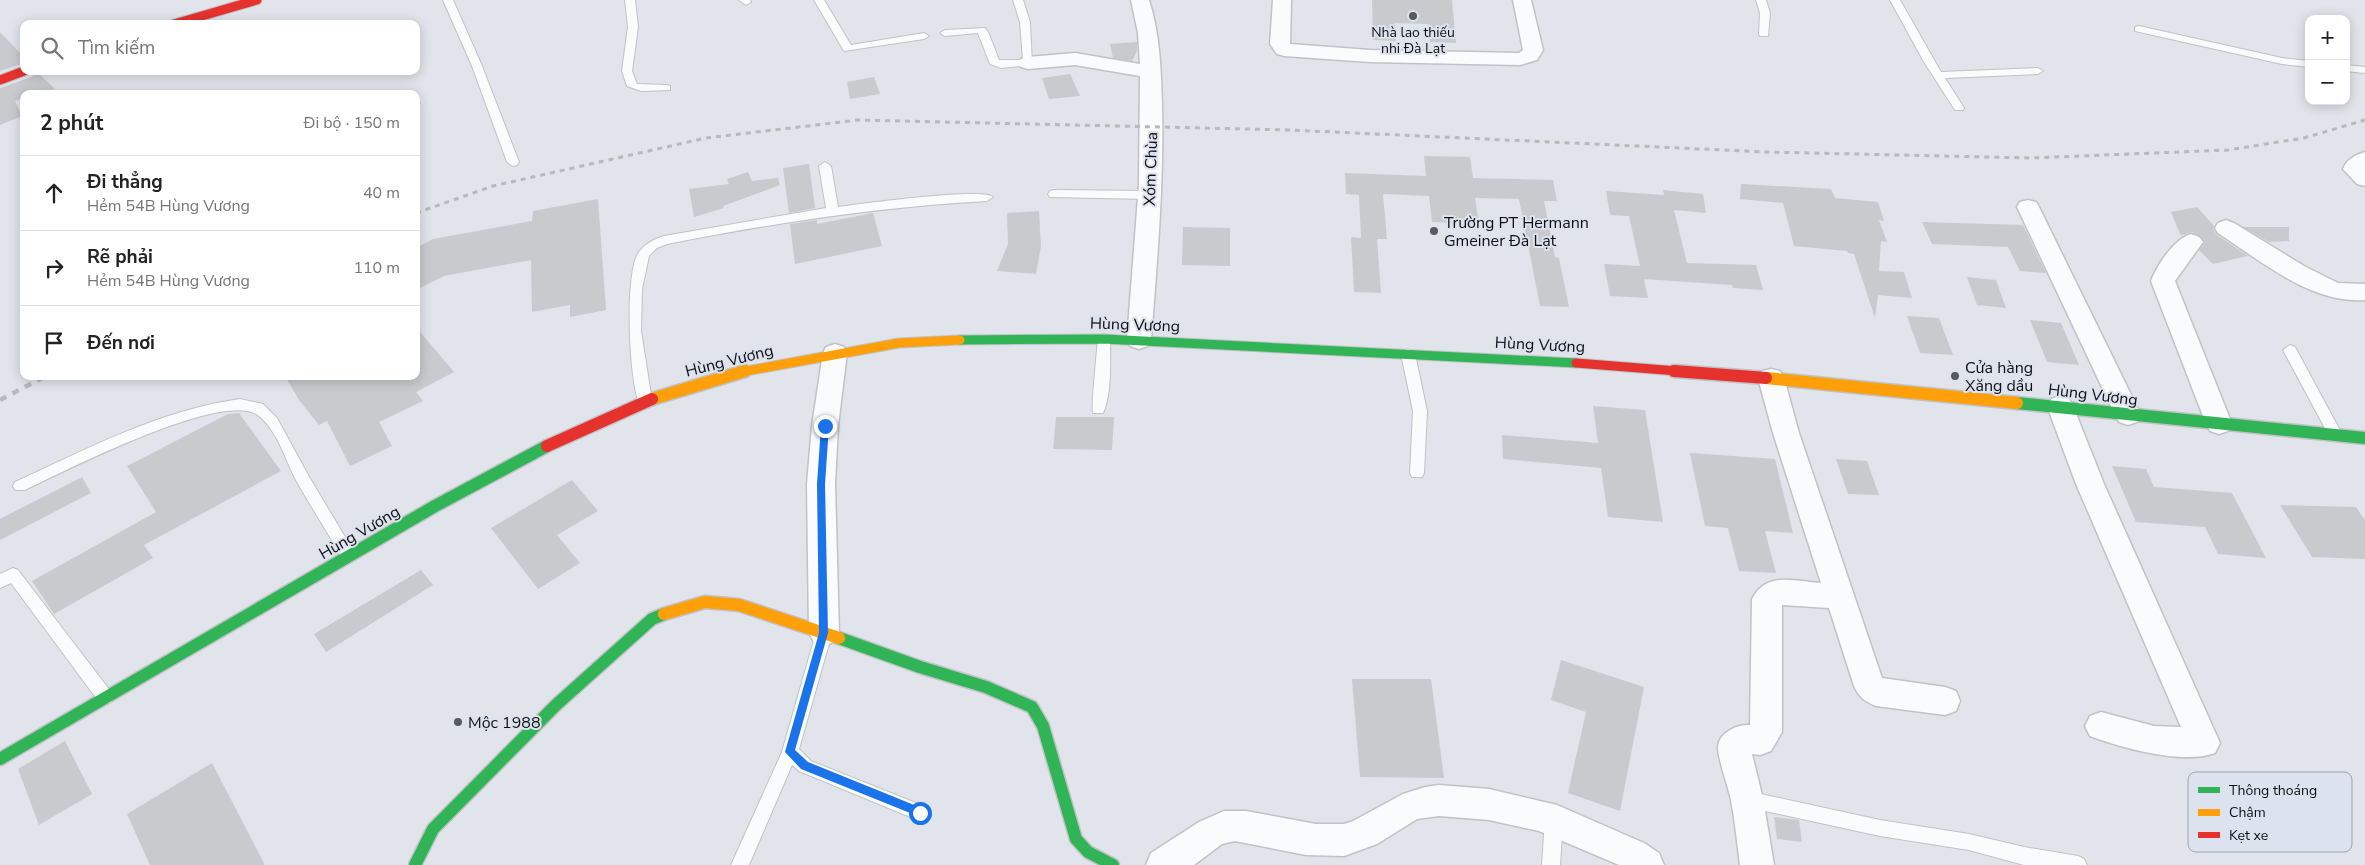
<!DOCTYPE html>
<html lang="vi">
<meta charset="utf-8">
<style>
:root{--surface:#fff;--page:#f2f2f2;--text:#222;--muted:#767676;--line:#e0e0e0}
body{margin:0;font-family:"Nunito Sans",sans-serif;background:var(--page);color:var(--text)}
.controls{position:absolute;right:15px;top:15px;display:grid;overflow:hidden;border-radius:10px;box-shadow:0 2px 12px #0003}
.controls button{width:45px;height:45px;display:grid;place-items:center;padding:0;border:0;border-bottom:1px solid var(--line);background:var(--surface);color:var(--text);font:25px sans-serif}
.stop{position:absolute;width:15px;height:15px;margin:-11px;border:4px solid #1a73e8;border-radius:50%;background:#fff}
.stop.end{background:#1a73e8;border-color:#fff;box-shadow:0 1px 5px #0008}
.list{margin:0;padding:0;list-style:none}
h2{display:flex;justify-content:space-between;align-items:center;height:65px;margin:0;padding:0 20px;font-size:21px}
h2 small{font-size:16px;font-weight:400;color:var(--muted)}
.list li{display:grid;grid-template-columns:32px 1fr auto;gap:15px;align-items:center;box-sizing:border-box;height:75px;padding:0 20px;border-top:1px solid var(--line)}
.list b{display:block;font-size:19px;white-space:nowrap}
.list p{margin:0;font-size:16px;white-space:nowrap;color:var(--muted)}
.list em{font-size:16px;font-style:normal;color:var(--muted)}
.icon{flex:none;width:28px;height:28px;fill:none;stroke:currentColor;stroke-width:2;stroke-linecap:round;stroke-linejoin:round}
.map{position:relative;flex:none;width:2365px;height:865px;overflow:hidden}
.search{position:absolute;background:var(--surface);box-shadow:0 2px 12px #0003;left:20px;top:20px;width:400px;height:55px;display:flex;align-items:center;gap:12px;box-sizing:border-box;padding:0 18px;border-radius:10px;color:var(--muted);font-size:19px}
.panel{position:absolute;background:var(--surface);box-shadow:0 2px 12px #0003;left:20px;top:90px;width:400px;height:290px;border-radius:10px}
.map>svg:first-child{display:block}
.building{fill:#c8cace}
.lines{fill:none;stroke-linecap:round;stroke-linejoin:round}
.lane-casing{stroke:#bfc2c6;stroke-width:2}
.street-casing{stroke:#bfc2c6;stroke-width:3}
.fast-far1-casing{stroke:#bfc2c6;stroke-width:11}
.fast-casing{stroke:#bfc2c6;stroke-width:15}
.slow-far1-casing{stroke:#bfc2c6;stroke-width:11}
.slow-casing{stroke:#bfc2c6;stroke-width:15}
.jam-far1-casing{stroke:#bfc2c6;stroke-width:11}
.jam-casing{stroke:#bfc2c6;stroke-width:15}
.lane{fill:#fafbfc;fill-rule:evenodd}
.street{fill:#fafbfc;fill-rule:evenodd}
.fast-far1{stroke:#30b455;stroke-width:9}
.fast{stroke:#30b455;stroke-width:12}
.slow-far1{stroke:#ff9f0a;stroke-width:9}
.slow{stroke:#ff9f0a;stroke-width:12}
.jam-far1{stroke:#e5322d;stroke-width:9}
.jam{stroke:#e5322d;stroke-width:12}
.rail-far1{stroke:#b8b9ba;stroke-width:3;stroke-dasharray:5 5;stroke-linecap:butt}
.rail{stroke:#b8b9ba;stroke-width:4.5;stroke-dasharray:7 7;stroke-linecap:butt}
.route{fill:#1a73e8}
.poi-dot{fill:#575a5e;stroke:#dde3ee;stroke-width:2}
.labels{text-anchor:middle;stroke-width:4;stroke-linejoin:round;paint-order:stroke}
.far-poi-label{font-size:14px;fill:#0d0f13;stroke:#dde3ee}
.street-label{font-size:16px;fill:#0d0f13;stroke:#dde3ee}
.poi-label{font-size:16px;fill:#0d0f13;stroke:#dde3ee;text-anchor:start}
.key{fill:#dde3ee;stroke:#9fa3ac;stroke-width:1}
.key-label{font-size:14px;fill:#0d0f13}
</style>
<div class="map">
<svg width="2365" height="865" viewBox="0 0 2365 865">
<rect width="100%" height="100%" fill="#e1e4ea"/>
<g class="building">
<polygon points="1372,0 1452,0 1456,43 1430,42 1428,24 1395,23 1396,41 1373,40"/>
<polygon points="0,32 24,57 24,63 0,71"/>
<polygon points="1137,42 1137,51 1132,61 1113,58 1110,44"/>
<polygon points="36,71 55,89 38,94 24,94 24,98 15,101 22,116 0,125 0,88 32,77"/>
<polygon points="1070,74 1080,96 1049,99 1042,78"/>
<polygon points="874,77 880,94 850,99 847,82"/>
<polygon points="1424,156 1470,157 1473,178 1553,180 1557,201 1544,201 1555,257 1559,258 1569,307 1540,306 1519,199 1475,198 1479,224 1432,222 1429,196 1383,194 1387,239 1377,239 1381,293 1354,292 1351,237 1361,238 1359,195 1346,194 1345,173 1426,176"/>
<polygon points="809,164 815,208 789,213 783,168"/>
<polygon points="748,172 752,181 778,178 780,185 723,206 724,208 694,217 689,189 729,184 727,179"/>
<polygon points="1741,184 1831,189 1835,198 1878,202 1884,221 1879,220 1887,242 1881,241 1879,271 1904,272 1912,298 1878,295 1875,318 1854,254 1848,253 1847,251 1794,246 1783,203 1740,199"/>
<polygon points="1663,190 1703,194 1706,213 1674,210 1687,263 1756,265 1763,290 1733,288 1732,285 1644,279 1648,298 1610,296 1604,264 1640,266 1629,216 1610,215 1606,191 1664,195"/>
<polygon points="598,199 606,310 570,317 570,305 532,312 531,260 444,276 416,290 416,248 433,239 532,221 533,211"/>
<polygon points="2197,207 2214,226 2213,229 2217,235 2248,256 2213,264 2199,250 2205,242 2200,236 2192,232 2183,235 2180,234 2171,212"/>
<polygon points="1039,211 1041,246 1036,274 997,271 1008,244 1007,213"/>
<polygon points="873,213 882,246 795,264 790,224 817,220 817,224"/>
<polygon points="1922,222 2023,225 2046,273 2020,271 2008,247 1932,244"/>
<polygon points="1183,227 1230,228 1230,266 1182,265"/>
<polygon points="2243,227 2289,227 2289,241 2269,242"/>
<polygon points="1967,277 1996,280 2006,308 1977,305"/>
<polygon points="1907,316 1939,318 1953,355 1920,353"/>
<polygon points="2030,320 2061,323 2079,365 2047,362"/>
<polygon points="416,327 454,372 416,392 423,401 379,422 392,446 350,466 327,421 319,425 299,400 285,376 416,376"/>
<polygon points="1593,406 1645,410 1663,522 1608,517 1601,468 1503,459 1502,435 1598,443"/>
<polygon points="239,413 281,471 144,545 153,558 54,614 32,581 156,512 127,466 228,414"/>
<polygon points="1056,417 1114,417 1112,450 1053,449"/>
<polygon points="1690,453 1775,459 1793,533 1765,531 1776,573 1739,571 1728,528 1705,526"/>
<polygon points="1836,459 1867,461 1879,495 1848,494"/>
<polygon points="2112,466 2146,469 2154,487 2232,493 2266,558 2218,554 2205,527 2136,522"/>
<polygon points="82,477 91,493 0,540 0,519"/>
<polygon points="572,480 598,511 557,535 580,563 538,589 491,528"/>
<polygon points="2280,505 2356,507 2365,520 2365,559 2312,557"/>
<polygon points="421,570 433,585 326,652 314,634"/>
<polygon points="1561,660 1644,687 1620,811 1568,793 1586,712 1551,700"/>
<polygon points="1352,679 1431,679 1444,778 1360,777"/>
<polygon points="65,741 92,794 39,825 18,769"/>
<polygon points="212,763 265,865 150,865 127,814"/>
<polygon points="1774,817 1799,820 1802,842 1777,839"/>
</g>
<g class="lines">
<g class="lane-casing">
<g id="lane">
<polygon points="443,0 453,0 482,66 519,162 517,165 513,166 507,162 472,66"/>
<polygon points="625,0 635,0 638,27 632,71 637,84 666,85 670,86 670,90 641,91 627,86 622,71 628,27"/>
<polygon points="739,0 750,0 751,2 746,5"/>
<polygon points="814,0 824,0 851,45 924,33 929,36 924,39 844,51"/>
<polygon points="1013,0 1023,0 1030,22 1032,65 1001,68 990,64 978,33 945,36 940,33 945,30 985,28 989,34 999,60 1023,60 1020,22"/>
<polygon points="1756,0 1766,0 1770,13 1768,36 1760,36 1759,34 1760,13"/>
<polygon points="1890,0 1900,0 1941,72 2038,68 2043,71 2038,74 1945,78 1964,108 1963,110 1955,110 1924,62"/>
<polygon points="2139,26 2282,58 2309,61 2309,67 2282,64 2135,31 2135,27"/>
<polygon points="2346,65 2365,67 2365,73 2346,71"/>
<path d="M825,162L831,166L838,207C858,204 985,187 993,197L987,201C878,207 774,223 667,244L657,248L649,256L642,289L641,331L652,401L650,405H640C629,384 624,272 639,252C645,244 654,239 664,236L826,208L819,166Z"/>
<polygon points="1054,190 1150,191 1156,195 1150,199 1050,197 1048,194 1050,191"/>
<path d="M1104,334L1110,339C1110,359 1112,395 1103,413H1093C1091,408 1097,350 1098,339Z"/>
<polygon points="2290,345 2295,347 2342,434 2340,438 2330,438 2328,434 2283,350"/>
<polygon points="1408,349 1415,354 1427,411 1424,473 1422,477 1412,477 1410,473 1413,411 1401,354"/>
<path d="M240,399L263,404L277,418L308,475L354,552L356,556L354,560L349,562L344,560C328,534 312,508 297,482C285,460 279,433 259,416C226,388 63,472 25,490H15L13,486L15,482C87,449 160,410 240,399Z"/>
<polygon points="13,568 18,570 111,692 113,697 111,702 105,704 99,702 11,583 0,588 0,574"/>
<polygon points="824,626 829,628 832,633 799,749 811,761 926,807 929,813 926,819 920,821 799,771 792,765 749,865 731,865 782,752 816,633 819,628"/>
<polygon points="1747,791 1880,820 1969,834 2024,847 2078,856 2084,859 2087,865 2024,865 1969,850 1880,836 1747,807 1741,805 1739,799 1741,793"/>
<polygon points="1554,811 1560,813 1563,819 1560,865 1542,865 1545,819 1548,813"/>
</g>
</g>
<g class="street-casing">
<g id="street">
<path d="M1131,0H1149C1160,34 1161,70 1162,105C1164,184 1157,262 1151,340L1148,346L1139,349L1130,346L1127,340L1139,184L1140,76L1075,65L1028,69L1021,67L1018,63L1021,59L1028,57L1075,53L1140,64L1138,33Z"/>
<polygon points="1273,0 1291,0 1290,44 1370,50 1519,53 1523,50 1513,0 1531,0 1543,50 1537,60 1520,65 1370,62 1284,56 1277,54 1270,44"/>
<path d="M2365,152V186L2357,184L2343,169C2347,159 2355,155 2365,152Z"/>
<polygon points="2028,200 2036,202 2039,207 2141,415 2137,422 2128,425 2119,422 2115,415 2017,207 2020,202"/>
<path d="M2226,220L2234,223L2304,266L2338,283L2365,284V300C2311,304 2261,261 2218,233L2215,228L2218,223Z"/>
<path d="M2191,234L2199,237L2203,242L2175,281L2232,424L2228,431L2219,434L2210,431L2206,424L2151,281C2157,265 2174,239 2191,234Z"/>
<polygon points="835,344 844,347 847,353 838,426 835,484 839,633 834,642 824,646 814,642 809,633 807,484 812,426 823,353 826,347"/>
<path d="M1771,369L1780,371L1784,378L1799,433L1882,678L1945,687L1956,691L1960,701L1956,711L1945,715L1876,706C1864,701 1859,697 1854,686L1829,608L1782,605V732L1771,751L1760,755L1752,754L1763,799L1774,865H1740C1737,843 1735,821 1731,800C1728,785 1718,760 1718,747C1719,732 1738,724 1750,725L1752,599C1766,571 1795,581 1821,583L1773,433L1758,378L1762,371Z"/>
<path d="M2060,396L2069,399L2073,406L2104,484L2220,743L2215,753C2183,765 2122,748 2090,736L2085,726L2090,716L2101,712L2154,726L2181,727L2076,484L2047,406L2051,399Z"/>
<polygon points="1439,785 1489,789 1557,805 1644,843 1659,853 1664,865 1619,865 1539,831 1489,820 1439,816 1417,819 1377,844 1344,856 1306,855 1235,841 1222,844 1194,865 1146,865 1151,853 1199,822 1224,811 1246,811 1316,824 1344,824 1353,821 1403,794 1425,787"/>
</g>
</g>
<g class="fast-far1-casing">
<polyline id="fast-far1" points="960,340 1104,339 1576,363"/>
</g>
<g class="fast-casing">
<g id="fast">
<polyline points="2017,403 2365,438"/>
<polyline points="839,638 920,667 986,687 1032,707 1043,726 1076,839 1088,852 1113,865"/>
<polyline points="0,759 435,506 547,446"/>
<polyline points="415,865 433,829 556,705 652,619 664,614"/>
</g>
</g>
<g class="slow-far1-casing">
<polyline id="slow-far1" points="741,372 899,343 960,340"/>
</g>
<g class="slow-casing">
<g id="slow">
<polyline points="1766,378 2017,403"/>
<polyline points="652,399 745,371"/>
<polyline points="664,614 705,602 739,605 839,638"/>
</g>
</g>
<g class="jam-far1-casing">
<g id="jam-far1">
<polyline points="174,24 257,0"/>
<polyline points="0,80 24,71"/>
<polyline points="1576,363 1690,372"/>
</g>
</g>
<g class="jam-casing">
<g id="jam">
<polyline points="1674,371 1766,378"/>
<polyline points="547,446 652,399"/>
</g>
</g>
<use href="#lane" class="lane"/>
<use href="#street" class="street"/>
<use href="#fast-far1" class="fast-far1"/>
<use href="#fast" class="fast"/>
<use href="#slow-far1" class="slow-far1"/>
<use href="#slow" class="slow"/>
<use href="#jam-far1" class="jam-far1"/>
<use href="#jam" class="jam"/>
<polyline class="rail-far1" points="416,213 493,186 706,138 858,120 1290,130 1767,152 2031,158 2228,150 2304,138 2365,120"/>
<polyline class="rail" points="0,400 46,376"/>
</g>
<polygon class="route" points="825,423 829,426 825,484 828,633 795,750 808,762 924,809 924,816 920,817 801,769 785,752 819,633 817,484 821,426"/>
<g class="poi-dot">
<circle cx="1413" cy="16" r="5"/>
<circle cx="1434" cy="231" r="5"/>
<circle cx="1955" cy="376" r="5"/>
<circle cx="458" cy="722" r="5"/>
</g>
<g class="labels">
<g class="far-poi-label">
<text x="1413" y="37">Nhà lao thiếu<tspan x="1413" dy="16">nhi Đà Lạt</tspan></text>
</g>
<g class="street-label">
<text transform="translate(1150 169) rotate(-88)" y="6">Xóm Chùa</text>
<text transform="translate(1135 324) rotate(2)" y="6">Hùng Vương</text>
<text transform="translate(1540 344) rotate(3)" y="6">Hùng Vương</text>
<text transform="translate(729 360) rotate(-14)" y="6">Hùng Vương</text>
<text transform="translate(2093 394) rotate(7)" y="6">Hùng Vương</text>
<text transform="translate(359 532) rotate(-30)" y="6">Hùng Vương</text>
</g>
<g class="poi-label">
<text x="1444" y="228">Trường PT Hermann<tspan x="1444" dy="18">Gmeiner Đà Lạt</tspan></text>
<text x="1965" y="373">Cửa hàng<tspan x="1965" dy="18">Xăng dầu</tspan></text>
<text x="468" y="728">Mộc 1988</text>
</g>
</g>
<rect x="2188" y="772" width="164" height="80" rx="8" class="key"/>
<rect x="2198" y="787" width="22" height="6" fill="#30b455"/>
<rect x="2198" y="809" width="22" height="7" fill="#ff9f0a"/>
<rect x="2198" y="832" width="22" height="6" fill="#e5322d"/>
<g class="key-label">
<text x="2229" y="795">Thông thoáng</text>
<text x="2229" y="817">Chậm</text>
<text x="2229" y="840">Kẹt xe</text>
</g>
</svg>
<div class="controls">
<button>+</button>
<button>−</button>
</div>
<div class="stop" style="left:920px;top:813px"></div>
<div class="stop end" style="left:825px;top:426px"></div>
<div class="search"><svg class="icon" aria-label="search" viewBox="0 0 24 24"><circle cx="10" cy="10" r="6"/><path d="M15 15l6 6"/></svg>Tìm kiếm</div>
<section class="panel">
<h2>2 phút<small>Đi bộ · 150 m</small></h2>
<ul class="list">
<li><svg class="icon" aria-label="ahead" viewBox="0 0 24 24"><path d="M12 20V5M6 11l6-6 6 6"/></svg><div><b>Đi thẳng</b><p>Hẻm 54B Hùng Vương</p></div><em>40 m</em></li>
<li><svg class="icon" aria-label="right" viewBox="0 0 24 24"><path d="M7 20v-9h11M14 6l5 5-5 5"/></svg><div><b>Rẽ phải</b><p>Hẻm 54B Hùng Vương</p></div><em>110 m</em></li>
<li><svg class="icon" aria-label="arrive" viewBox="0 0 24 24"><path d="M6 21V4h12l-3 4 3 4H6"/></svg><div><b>Đến nơi</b></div></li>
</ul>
</section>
</div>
